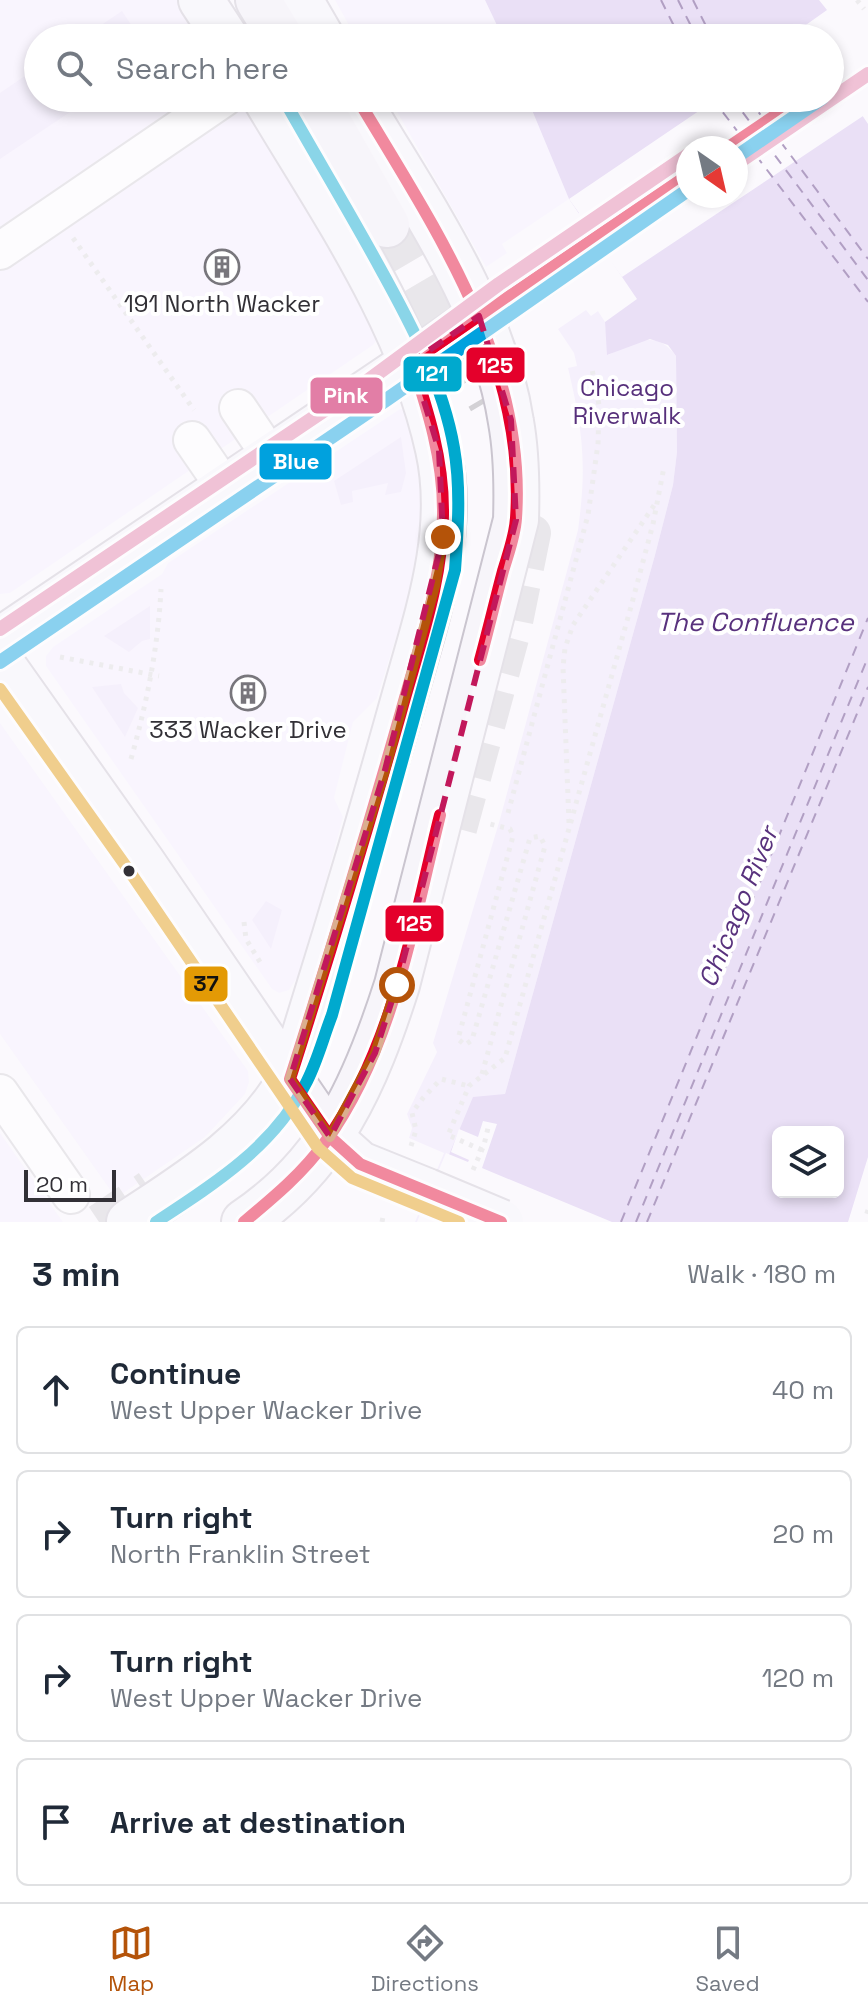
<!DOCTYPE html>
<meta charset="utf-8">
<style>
:root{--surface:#fff;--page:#f6f6f7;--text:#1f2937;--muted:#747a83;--line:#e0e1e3;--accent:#b45309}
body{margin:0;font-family:"Space Grotesk",sans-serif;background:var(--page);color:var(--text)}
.controls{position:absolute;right:24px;bottom:24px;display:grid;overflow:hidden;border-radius:12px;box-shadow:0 4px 12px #0003}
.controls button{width:72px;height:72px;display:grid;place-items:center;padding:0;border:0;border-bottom:2px solid var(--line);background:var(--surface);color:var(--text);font:40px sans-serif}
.compass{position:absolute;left:676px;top:136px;width:72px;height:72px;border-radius:50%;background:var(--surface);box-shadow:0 4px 12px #0003;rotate:146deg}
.scale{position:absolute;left:24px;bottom:20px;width:92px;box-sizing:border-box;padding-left:8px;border:4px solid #323036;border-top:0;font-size:22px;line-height:28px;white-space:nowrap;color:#323036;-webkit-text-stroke:6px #fff;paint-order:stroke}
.stop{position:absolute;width:24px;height:24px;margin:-18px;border:6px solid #b45309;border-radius:50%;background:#fff}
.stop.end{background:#b45309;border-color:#fff;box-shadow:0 2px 8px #0008}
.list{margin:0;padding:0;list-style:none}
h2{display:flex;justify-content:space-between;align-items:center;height:104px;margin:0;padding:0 32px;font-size:34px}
h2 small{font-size:26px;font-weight:400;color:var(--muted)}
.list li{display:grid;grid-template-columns:52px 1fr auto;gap:24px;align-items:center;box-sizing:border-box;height:128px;margin:0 16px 16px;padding:0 16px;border:2px solid var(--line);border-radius:12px}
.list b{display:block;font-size:30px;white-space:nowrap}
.list p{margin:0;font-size:26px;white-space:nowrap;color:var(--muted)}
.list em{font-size:26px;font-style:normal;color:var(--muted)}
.icon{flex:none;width:44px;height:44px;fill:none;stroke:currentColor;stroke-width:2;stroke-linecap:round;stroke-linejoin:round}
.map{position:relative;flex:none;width:868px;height:1222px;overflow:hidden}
.search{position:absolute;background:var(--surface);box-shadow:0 4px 12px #0003;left:24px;right:24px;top:24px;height:88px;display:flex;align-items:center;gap:20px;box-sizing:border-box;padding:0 28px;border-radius:44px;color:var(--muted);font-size:30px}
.sheet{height:680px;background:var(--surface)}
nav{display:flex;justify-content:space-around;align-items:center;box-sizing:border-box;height:112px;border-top:2px solid var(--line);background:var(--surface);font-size:22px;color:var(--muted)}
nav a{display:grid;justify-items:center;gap:4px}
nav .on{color:var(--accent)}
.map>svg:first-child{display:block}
.built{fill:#f6f0fe}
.green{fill:#eee4fb}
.water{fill:#d4c0ee;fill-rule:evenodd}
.pier{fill:#fbf9fd;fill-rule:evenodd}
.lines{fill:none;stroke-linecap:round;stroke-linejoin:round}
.ferry{stroke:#58317d;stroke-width:2;stroke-dasharray:10 8;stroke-linecap:butt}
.minor-tunnel{stroke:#d3d1d5;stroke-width:36;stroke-dasharray:36 18;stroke-linecap:butt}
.highway-tunnel{stroke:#d3d1d5;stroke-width:44;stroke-dasharray:44 22;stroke-linecap:butt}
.minor-casing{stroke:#d3d1d5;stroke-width:40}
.major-casing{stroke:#cac5cf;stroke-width:48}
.highway-casing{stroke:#cac5cf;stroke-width:48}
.path{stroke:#dcdbdc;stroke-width:5;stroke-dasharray:4 6;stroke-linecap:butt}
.minor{stroke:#fefeff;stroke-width:36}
.major{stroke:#f7f5fa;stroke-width:44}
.highway{stroke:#f2eff7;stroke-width:44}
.major-bridge-casing{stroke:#cac5cf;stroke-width:48;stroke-linecap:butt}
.major-bridge{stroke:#f7f5fa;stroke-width:44}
.bus-1-casing{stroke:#fff;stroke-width:18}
.bus-2-casing{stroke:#fff;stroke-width:18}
.bus-3-casing{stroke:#fff;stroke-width:18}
.bus-1{stroke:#00a9ce;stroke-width:12}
.bus-2{stroke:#e4002b;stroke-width:12}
.bus-3{stroke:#e39a05;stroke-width:12}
.metro-1-casing{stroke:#fff;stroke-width:20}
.metro-2-casing{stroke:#fff;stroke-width:20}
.metro-1{stroke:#e27ea6;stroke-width:14}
.metro-2{stroke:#00a1de;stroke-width:14}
.route{stroke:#b45309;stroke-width:10}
.marked{fill:none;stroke:#c2185b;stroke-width:6;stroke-dasharray:16 10;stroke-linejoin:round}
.bus-dot{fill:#323036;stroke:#fff;stroke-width:3}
.labels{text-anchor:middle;stroke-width:8;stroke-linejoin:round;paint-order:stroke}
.poi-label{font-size:24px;fill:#323036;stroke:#fff}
.park-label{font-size:24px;fill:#57307b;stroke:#fff}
.water-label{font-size:26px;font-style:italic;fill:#58317d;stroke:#fff}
.line-badge{stroke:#fff;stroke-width:3}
.badge-label{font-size:22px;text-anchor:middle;font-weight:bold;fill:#fff}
.pale-badge-label{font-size:22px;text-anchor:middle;font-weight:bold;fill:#111}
</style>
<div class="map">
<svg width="868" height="1222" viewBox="0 0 868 1222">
<rect width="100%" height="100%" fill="#fbf9fd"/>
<g class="built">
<polygon points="0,0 179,0 205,38 38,38 38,98 243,98 379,337 373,345 10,593 0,594"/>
<polygon points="335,0 485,0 503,38 356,38"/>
<polygon points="389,98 527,98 569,199 502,244 507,253 486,267"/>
<polygon points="400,409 405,410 412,423 423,492 420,541 410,593 377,698 353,722 334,798 343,817 307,952 298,976 289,990 279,993 272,989 46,666 46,656 53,647 162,574 168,563"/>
<polygon points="0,723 248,1071 249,1082 245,1094 205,1137 116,1198 0,1034"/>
<polygon points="0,1133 53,1208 63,1222 0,1222"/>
</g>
<g class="green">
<polygon points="122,11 140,38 82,38"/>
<polygon points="38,67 38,98 91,98 0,159 0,93"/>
<path d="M586,310L591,316L598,311L605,322L608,355C635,343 655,328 676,356L677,452L673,485L655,555L505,1094L459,1222H415L444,1153L409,1138L412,1128L407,1114L437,1052L433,1043L500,819L578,530C587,465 583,431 568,368L577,366L574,353L558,329Z"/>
<polygon points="401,437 406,473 401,492 385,495 388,483 352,491 353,502 341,505 334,481"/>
<polygon points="150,606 150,639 142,641 129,652 104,636"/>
<polygon points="121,684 124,693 138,708 125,737 92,687"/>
<polygon points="266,901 282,910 271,949 252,920"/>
</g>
<g class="water">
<polygon points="485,0 819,0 827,10 803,27 810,38 503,38"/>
<path d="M830,67L868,124V1157L848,1222H421L473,1097L505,1094L655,555L673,485L677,452L676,356L668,345L650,339L607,355L605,322L637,299L569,199L527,98H830ZM688,148H736V196H688ZM778,1132H838V1192H778Z"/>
</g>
<g class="pier">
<path d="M830,63L866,114L622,277L612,263L609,265L576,216L579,213L569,199L718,98H830ZM688,148H736V196H688Z"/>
<polygon points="483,1121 497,1124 482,1168 612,1222 417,1222 446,1153 468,1162 469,1160 451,1152 459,1129 478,1137"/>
</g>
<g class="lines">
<g class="ferry">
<polyline points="661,0 680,38"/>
<polyline points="678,0 697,38"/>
<polyline points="693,0 712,38"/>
<polyline points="712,98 868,302"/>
<polyline points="732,98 868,280"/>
<polyline points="748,98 868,259"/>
<polyline points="621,1222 868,618"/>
<polyline points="636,1222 868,657"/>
<polyline points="647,1222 868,687"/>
</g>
<g class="minor-tunnel">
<polyline points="459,829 514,627 533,533 505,530"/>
<polyline points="99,1222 149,1188"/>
</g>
<polyline class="highway-tunnel" points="387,225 490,400"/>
<g class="minor-casing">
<g id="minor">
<polyline points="0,251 224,98"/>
<polyline points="238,408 271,457"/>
<polyline points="192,440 225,488"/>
<polyline points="0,1093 71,1195"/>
</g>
</g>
<g class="major-casing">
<g id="major">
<polyline points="201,0 226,38"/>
<polyline points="300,0 322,38"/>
<polyline points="0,640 545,272"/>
<polyline points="0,661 143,863 330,1137 360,1164 427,1191"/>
<path d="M129,1222C188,1183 253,1144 289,1081C296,1069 299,1052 303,1039C314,1004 324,970 335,935C359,856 382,777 404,698C426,618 457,533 438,449C410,321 331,209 265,98"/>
<path d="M244,1222C331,1164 366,1082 397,985L516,520C517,487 517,455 511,422C493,304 416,199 357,98"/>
</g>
</g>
<g class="highway-casing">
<g id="highway">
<polyline points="258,0 281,38"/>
<polyline points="315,98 387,225"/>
</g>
</g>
<g class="path">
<polyline points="857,0 864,9"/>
<polyline points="73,238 194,410"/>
<polyline points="60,657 159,676"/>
<path d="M131,759C147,702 158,648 161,589"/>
<polyline points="508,813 588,515 598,444 599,405 592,369"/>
<polyline points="569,823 563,667 565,648 573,625 655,504"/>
<polyline points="244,922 246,939 260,962"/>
<polyline points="482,1074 545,846 540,836 530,838 472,1040 465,1045 458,1039 513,836 510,829 490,824"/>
<polyline points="411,1146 416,1130 412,1113 423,1098 441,1079 469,1086"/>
<polyline points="482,1150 448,1135 469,1086 505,1058 632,603 653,524 664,467"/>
<polyline points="473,1170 484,1145 488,1128"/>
<polyline points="868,1210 866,1216 868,1217"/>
<polyline points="382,1222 383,1217"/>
</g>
<use href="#minor" class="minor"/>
<use href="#major" class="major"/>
<use href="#highway" class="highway"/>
<g class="major-bridge-casing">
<polyline id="major-bridge" points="427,1191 501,1222"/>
</g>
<use href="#major-bridge" class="major-bridge"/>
<g class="bus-1-casing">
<path id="bus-1" d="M156,1222C213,1185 273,1147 305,1085C317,1063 323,1038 332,1015L455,570C458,529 461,488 454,448C443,384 411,324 380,268C349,211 315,155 283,98"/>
</g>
<g class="bus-2-casing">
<g id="bus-2">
<path d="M357,98C434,227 527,361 516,518C515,536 508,554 503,571C495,601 488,631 480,660"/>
<polyline points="727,148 801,98"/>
<path d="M244,1222C274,1197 303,1173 326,1141C393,1048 413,924 440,815"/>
<path d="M501,1222L360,1164L330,1137L290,1079C329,957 366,835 401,712C419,646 444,579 443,510C443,458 428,411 412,362L688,175"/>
</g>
</g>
<g class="bus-3-casing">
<polyline id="bus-3" points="0,689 130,872 318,1148 352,1178 459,1222"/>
</g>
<use href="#bus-1" class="bus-1"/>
<use href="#bus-2" class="bus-2"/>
<use href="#bus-3" class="bus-3"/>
<g class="metro-1-casing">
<g id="metro-1">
<polyline points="736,164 868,74"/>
<polyline points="0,629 362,385 499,284 688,155"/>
</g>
</g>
<g class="metro-2-casing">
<g id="metro-2">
<polyline points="736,157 822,98"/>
<polyline points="0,662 386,400 688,190"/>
</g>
</g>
<use href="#metro-1" class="metro-1"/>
<use href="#metro-2" class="metro-2"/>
</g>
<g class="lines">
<polyline class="route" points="397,985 375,1053 330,1137 290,1079 385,770 435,586 443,537"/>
</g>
<path d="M0 0H868V1222H0ZM479,316L511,420L516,520L397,985L375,1053L330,1137L290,1079L385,770L443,537L439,450L412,362Z" fill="#fbf9fd" fill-opacity=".55" fill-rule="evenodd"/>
<path class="marked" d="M479,316L511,420L516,520L397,985L375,1053L330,1137L290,1079L385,770L443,537L439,450L412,362Z"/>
<defs>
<g id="building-ring" transform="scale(1.8)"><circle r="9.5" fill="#fff" stroke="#78767c" stroke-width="1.5"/><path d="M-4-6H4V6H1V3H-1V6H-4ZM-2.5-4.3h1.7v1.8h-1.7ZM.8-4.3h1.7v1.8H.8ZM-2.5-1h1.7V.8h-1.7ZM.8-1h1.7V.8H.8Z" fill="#78767c"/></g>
</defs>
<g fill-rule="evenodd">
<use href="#building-ring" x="222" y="267"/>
<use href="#building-ring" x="248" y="693"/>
</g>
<circle class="bus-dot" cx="129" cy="871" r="7"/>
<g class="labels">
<g class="poi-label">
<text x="222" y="312">191 North Wacker</text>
<text x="248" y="738">333 Wacker Drive</text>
</g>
<g class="park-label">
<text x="627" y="396">Chicago<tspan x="627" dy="28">Riverwalk</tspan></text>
</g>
<g class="water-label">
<text x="755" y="631">The Confluence</text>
<text transform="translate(738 907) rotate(-68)" y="9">Chicago River</text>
</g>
</g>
<g class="line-badge">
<rect x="465" y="346" width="61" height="38" rx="8" fill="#e4002b"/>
<rect x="402" y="355" width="61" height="38" rx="8" fill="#00a9ce"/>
<rect x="309" y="376" width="75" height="39" rx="8" fill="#e27ea6"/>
<rect x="258" y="442" width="75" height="39" rx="8" fill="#00a1de"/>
<rect x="384" y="904" width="61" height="39" rx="8" fill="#e4002b"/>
<rect x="183" y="965" width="46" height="38" rx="8" fill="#e39a05"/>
</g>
<g class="badge-label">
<text x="495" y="373">125</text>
<text x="432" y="381">121</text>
<text x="346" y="403">Pink</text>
<text x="296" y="469">Blue</text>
<text x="414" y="931">125</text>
</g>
<g class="pale-badge-label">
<text x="206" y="991">37</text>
</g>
</svg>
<div class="controls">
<button><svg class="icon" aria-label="layers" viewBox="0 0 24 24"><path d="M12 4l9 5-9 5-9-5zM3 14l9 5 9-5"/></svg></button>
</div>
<svg class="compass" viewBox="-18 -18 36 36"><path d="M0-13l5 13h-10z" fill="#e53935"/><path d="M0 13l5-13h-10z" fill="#747a83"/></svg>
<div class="scale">20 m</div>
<div class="stop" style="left:397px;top:985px"></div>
<div class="stop end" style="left:443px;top:537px"></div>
<div class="search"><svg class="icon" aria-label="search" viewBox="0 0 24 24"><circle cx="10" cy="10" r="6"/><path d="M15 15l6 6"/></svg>Search here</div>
</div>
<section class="sheet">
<h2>3 min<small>Walk · 180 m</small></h2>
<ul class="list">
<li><svg class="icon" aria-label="ahead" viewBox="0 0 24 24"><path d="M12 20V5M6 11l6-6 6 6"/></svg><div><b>Continue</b><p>West Upper Wacker Drive</p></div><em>40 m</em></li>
<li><svg class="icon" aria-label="right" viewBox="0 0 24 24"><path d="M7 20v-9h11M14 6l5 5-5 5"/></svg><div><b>Turn right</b><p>North Franklin Street</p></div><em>20 m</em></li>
<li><svg class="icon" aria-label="right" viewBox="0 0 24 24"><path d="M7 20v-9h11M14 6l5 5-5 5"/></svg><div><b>Turn right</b><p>West Upper Wacker Drive</p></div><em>120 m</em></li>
<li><svg class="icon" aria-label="arrive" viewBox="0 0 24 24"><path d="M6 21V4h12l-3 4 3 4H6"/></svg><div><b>Arrive at destination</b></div></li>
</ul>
</section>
<nav>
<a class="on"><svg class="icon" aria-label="map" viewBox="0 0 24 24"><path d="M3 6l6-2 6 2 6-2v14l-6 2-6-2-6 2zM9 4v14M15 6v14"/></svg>Map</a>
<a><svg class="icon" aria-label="directions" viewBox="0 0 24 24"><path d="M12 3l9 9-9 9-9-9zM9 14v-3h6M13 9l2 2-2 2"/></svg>Directions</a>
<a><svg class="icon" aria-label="saved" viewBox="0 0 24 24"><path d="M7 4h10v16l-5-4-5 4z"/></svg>Saved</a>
</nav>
